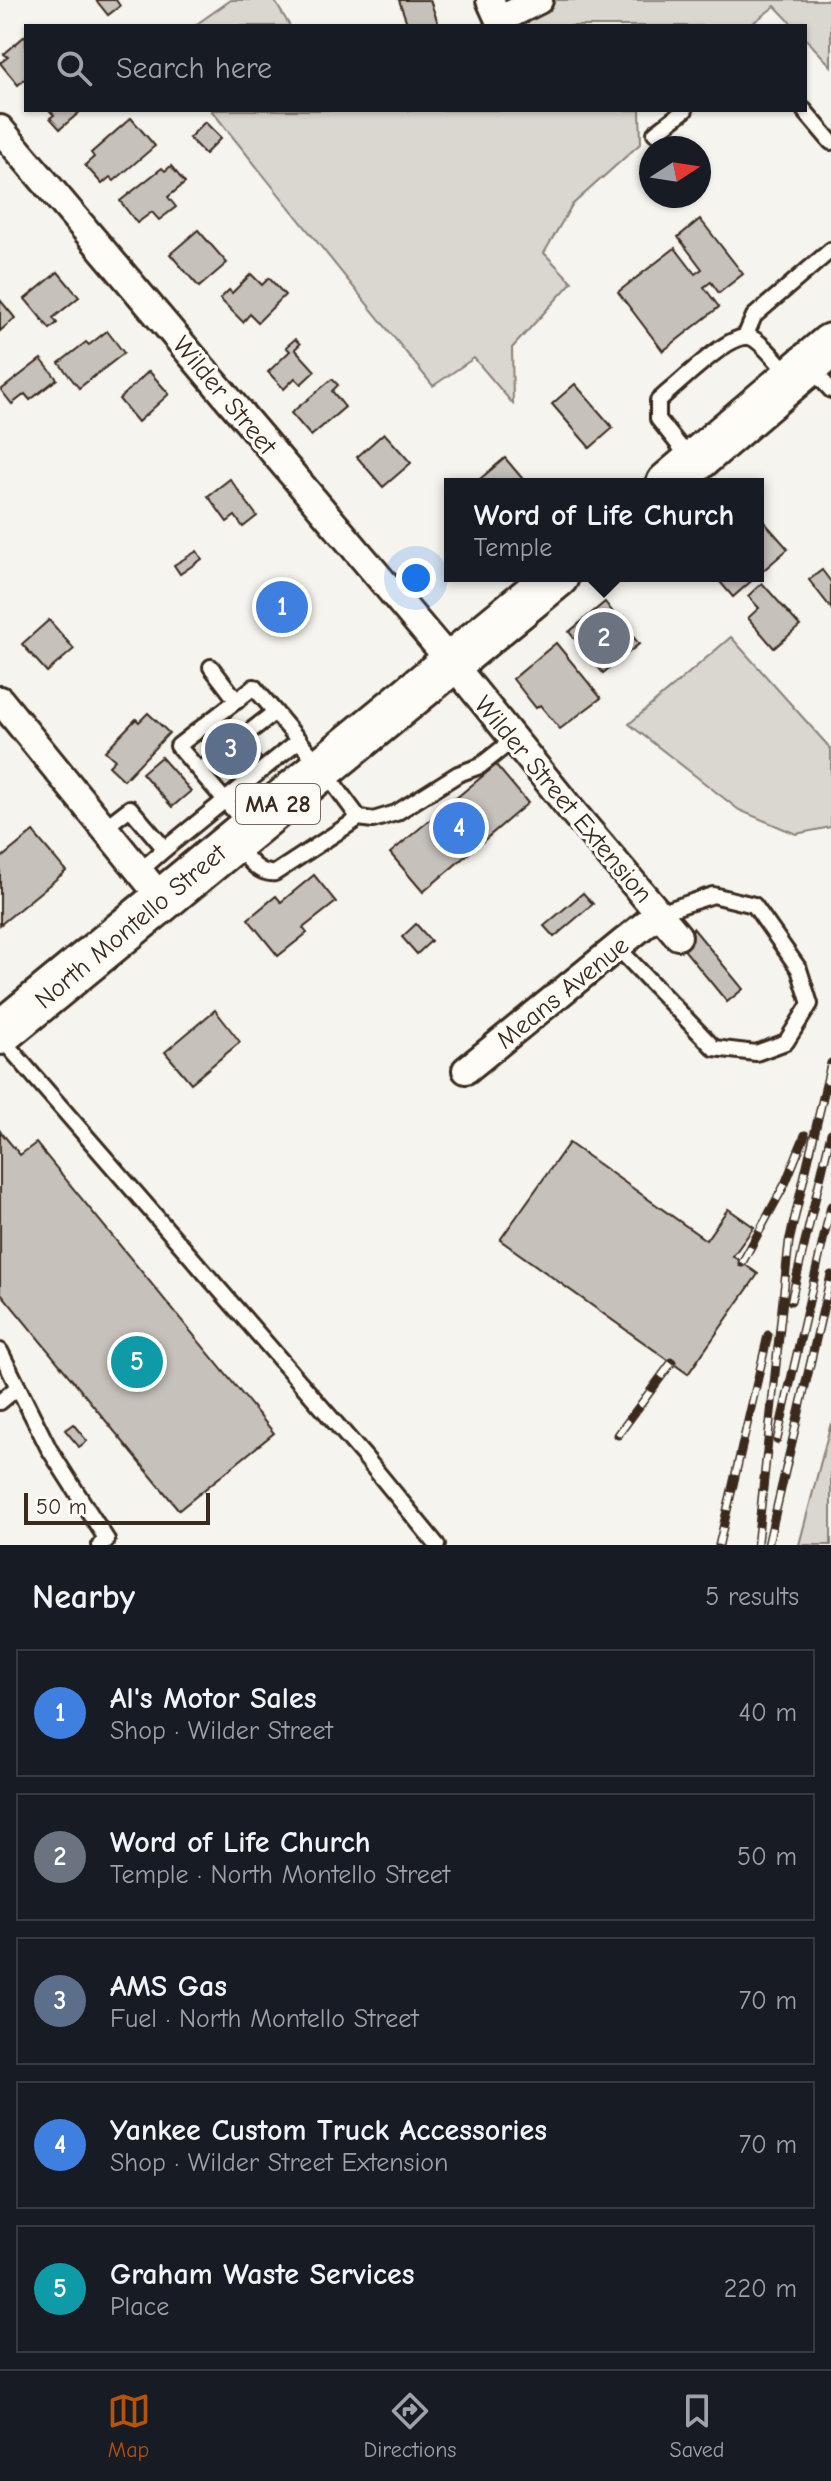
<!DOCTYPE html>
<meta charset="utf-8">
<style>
:root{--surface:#171b24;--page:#20242c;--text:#f1f3f6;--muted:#9ea1a6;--line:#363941;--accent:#b45309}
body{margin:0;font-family:"Comic Neue",sans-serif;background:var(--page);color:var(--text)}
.compass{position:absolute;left:639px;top:136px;width:72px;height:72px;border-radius:50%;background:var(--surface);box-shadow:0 2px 6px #0004;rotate:78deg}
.scale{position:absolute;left:24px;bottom:20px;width:186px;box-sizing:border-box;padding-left:8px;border:4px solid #3b2a1e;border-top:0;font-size:22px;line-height:28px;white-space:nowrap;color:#3b2a1e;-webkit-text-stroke:6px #fdfcf7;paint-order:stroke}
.you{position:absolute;left:416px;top:578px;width:28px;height:28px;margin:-20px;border:6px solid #fff;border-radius:50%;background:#1a73e8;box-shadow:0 0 0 12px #1a73e833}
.badge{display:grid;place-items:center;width:52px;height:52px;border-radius:50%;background:var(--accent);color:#fff;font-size:26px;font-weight:700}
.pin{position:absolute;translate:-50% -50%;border:4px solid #fff;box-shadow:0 2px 8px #0006}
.popup{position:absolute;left:444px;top:478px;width:320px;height:104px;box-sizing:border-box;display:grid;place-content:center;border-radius:0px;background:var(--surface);filter:drop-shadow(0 2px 6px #0005);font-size:26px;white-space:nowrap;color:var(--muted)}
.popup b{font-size:30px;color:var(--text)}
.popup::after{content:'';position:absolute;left:50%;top:100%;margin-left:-16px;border:16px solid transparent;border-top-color:var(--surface)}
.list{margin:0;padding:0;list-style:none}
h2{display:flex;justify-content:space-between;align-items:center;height:104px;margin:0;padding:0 32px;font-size:34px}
h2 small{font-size:26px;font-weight:400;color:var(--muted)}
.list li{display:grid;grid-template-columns:52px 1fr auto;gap:24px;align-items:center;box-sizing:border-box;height:128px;margin:0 16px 16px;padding:0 16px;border:2px solid var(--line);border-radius:0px}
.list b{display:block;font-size:30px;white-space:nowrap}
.list p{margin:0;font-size:26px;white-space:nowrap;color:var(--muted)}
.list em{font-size:26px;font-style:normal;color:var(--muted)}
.icon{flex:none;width:44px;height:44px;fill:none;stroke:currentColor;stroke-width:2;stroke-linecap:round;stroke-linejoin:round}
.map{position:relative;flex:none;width:831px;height:1545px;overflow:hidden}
.search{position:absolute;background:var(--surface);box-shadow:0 2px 6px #0004;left:24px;right:24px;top:24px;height:88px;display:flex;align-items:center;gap:20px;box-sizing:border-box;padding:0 28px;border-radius:0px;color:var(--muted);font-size:30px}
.sheet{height:824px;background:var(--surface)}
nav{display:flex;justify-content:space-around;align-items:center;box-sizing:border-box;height:112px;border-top:2px solid var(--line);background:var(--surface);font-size:22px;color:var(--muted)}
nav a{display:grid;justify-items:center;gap:4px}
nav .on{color:var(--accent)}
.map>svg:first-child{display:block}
.green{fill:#dad6d0;stroke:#8a8077;stroke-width:2}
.building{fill:#c7c1bb;stroke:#3b2a1e;stroke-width:2}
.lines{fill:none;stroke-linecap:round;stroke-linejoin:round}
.lane-casing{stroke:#3b2a1e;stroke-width:20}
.street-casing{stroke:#3b2a1e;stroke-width:32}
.primary-casing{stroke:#3b2a1e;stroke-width:48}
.lane{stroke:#fdfcf7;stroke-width:14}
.street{stroke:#fdfcf7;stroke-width:26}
.primary{stroke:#fdfcf7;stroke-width:42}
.rail-casing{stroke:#3b2a1e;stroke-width:9}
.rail{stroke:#fdfcf7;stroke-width:6;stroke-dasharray:18;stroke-linecap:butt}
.labels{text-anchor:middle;stroke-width:7;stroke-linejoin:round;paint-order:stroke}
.shield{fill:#fdfcf7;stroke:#75695f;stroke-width:2}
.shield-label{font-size:24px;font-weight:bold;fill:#3b2a1e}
.street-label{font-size:26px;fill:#3b2a1e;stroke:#fdfcf7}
</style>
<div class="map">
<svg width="831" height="1545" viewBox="0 0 831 1545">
<rect width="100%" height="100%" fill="#f5f4ee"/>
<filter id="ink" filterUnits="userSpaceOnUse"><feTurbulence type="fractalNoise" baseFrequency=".0125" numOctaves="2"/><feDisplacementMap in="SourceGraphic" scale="16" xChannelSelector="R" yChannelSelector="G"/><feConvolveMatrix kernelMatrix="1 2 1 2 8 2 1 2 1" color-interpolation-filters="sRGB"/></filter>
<g filter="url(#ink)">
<g class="green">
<polygon points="231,0 274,0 290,26 194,26"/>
<polygon points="557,0 831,0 831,66 805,38 805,26 794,26 775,6 749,26 511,26"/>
<polygon points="211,110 640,110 641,143 572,205 544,253 572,282 512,348 513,404 474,358 433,386"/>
<polygon points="731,637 831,749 831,827 796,834 739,810 629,724"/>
<polygon points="831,1423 831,1545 799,1545"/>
</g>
<g class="building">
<polygon points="96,0 116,0 120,6 108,15"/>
<polygon points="399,0 430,0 439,26 408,26"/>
<polygon points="26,35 26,78 18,85 0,63 8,57 4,54"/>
<polygon points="49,110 82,110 60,129 50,118 54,115"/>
<polygon points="131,118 155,146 114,181 110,177 102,184 85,165 94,157 91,153"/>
<polygon points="205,122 221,138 205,154 189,138"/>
<polygon points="171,166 185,183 168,197 176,207 159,220 152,212 137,223 120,201 162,168 165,171"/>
<polygon points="700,219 743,274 719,293 711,282 704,287 719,307 663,351 618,292 675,248 695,274 702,269 678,237"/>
<polygon points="198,230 227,263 199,287 170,254"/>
<polygon points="58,272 79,297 53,318 57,323 50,329 25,299"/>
<polygon points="251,274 262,285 269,278 285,295 258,322 250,314 243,322 220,299 229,290 232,293"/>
<polygon points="0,300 15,318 0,331"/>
<polygon points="107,331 124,353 79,388 59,363 86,342 89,345"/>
<polygon points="295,339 300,344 295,349 315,371 301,384 295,378 284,389 268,372 290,351 286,347"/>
<polygon points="41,359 57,379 30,400 25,394 12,404 1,390"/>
<polygon points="149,371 169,394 138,422 119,399"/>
<polygon points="332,379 338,385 332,391 345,407 311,436 291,413"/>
<polygon points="575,384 613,428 590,448 552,404"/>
<polygon points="384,433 411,463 383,487 357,457"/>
<polygon points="505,458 527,484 474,484"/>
<polygon points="230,479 257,516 243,527 235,516 227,522 208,496"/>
<polygon points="758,515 788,549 758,575"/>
<polygon points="197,551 202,559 180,574 174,565"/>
<polygon points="822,570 831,582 831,608 809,580"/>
<polygon points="715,576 757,576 733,597"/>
<polygon points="762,583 800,626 774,648 748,618 759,608 748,596"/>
<polygon points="282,596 294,609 281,619 270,606"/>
<polygon points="605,602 619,620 624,616 630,624 626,628 639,644 603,673 569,632"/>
<polygon points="49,620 74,649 47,672 22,644"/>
<polygon points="556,643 601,698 560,729 540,705 536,708 513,679"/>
<polygon points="148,713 169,733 124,780 109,766 115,760 105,751 136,719 139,722"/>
<polygon points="228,717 262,759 235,782 200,740"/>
<polygon points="161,757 191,791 172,807 142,773"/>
<polygon points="496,765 528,803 423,892 390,853"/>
<polygon points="33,832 66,871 0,925 0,859"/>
<polygon points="314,875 336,902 303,928 307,933 278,956 248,919 276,896 281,902"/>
<polygon points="583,893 593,904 554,937 544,926"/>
<polygon points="416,924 431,941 417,954 402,937"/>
<polygon points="693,928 743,989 727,1002 677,941"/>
<polygon points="215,1010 240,1042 191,1083 165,1052"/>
<polygon points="0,1131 20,1155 36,1143 274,1433 179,1510 0,1292"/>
<polygon points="569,1143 706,1240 728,1209 754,1227 733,1256 758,1274 688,1374 500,1240"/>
<polygon points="73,1424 87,1441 79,1447 65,1430"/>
</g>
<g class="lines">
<g class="lane-casing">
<g id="lane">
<polyline points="804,110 831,142"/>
<polyline points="655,133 685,110"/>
<polyline points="745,337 754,316 831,250"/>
<polyline points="811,368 831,390"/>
<path d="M690,459L658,419V401L668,392C684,379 730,333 749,337C760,339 781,366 789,375"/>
<polyline points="211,667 237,701"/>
<polyline points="244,736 275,712"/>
<polyline points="200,771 215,758"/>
<polyline points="246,825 178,746 254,687 322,768 359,818"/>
<polyline points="104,828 130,808 165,849 140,871"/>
<path d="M235,844C247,857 257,875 275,873L359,818L373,820L396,813L458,774L480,766L514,739"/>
<polyline points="165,849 299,740"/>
<polyline points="617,947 714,1048 756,1053 786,1042 810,1004 799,969 754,905 713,895 659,913"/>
<polyline points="0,1037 364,1456 437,1545"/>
<polyline points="0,1351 49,1449 107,1540 100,1545"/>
<polyline points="0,1402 18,1387"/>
</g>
</g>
<g class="street-casing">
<g id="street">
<polyline points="490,0 499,20 539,0"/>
<polyline points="0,129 451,662 568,806 678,936"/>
<polyline points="0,700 162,899"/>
<polyline points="466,1070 659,913"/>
</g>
</g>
<g class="primary-casing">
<g id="primary">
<polyline points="668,484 831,345"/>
<polyline points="0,1033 557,576"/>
</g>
</g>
<use href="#lane" class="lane"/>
<use href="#street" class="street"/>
<use href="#primary" class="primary"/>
<g class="rail-casing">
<g id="rail">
<polyline points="742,1263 785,1184 805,1135"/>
<polyline points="791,1301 831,1133"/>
<polyline points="618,1435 672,1362"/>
<polyline points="777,1440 831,1206"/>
<polyline points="719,1545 768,1335"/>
<polyline points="757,1545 789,1242 831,1063"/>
<polyline points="768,1545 831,1275"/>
</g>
</g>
<use href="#rail" class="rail"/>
</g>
</g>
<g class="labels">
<rect class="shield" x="236" y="784" width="84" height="40" rx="6"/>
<g class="shield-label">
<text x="278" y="812">MA 28</text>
</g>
<g class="street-label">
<text transform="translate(225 395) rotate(50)" y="9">Wilder Street</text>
<text transform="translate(564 799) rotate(50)" y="9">Wilder Street Extension</text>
<text transform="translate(130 926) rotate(-40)" y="9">North Montello Street</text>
<text transform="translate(562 992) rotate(-39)" y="9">Means Avenue</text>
</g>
</g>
</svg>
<svg class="compass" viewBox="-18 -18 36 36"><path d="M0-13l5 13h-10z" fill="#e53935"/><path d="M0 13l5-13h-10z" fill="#9ea1a6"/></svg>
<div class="scale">50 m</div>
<div class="you"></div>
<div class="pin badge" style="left:282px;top:607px;background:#3f7fe0">1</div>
<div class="pin badge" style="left:604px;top:638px;background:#6b7280">2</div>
<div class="popup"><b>Word of Life Church</b>Temple</div>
<div class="pin badge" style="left:231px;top:749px;background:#5c6f8a">3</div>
<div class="pin badge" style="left:459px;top:828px;background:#3f7fe0">4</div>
<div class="pin badge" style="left:137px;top:1362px;background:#0f9aa8">5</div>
<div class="search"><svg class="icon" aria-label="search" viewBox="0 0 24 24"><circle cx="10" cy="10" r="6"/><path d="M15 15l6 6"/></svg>Search here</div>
</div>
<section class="sheet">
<h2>Nearby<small>5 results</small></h2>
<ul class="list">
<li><span class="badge" style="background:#3f7fe0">1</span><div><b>Al's Motor Sales</b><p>Shop · Wilder Street</p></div><em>40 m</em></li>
<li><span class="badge" style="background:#6b7280">2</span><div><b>Word of Life Church</b><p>Temple · North Montello Street</p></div><em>50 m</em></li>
<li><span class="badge" style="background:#5c6f8a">3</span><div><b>AMS Gas</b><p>Fuel · North Montello Street</p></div><em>70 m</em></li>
<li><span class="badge" style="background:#3f7fe0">4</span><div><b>Yankee Custom Truck Accessories</b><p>Shop · Wilder Street Extension</p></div><em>70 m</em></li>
<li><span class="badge" style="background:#0f9aa8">5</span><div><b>Graham Waste Services</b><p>Place</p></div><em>220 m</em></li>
</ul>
</section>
<nav>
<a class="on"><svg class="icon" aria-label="map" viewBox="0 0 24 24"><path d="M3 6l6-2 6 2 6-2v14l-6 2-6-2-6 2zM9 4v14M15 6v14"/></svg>Map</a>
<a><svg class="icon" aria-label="directions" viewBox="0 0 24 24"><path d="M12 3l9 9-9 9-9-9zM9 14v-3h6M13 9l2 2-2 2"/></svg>Directions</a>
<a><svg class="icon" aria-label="saved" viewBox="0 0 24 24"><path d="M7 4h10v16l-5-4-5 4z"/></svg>Saved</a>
</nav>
